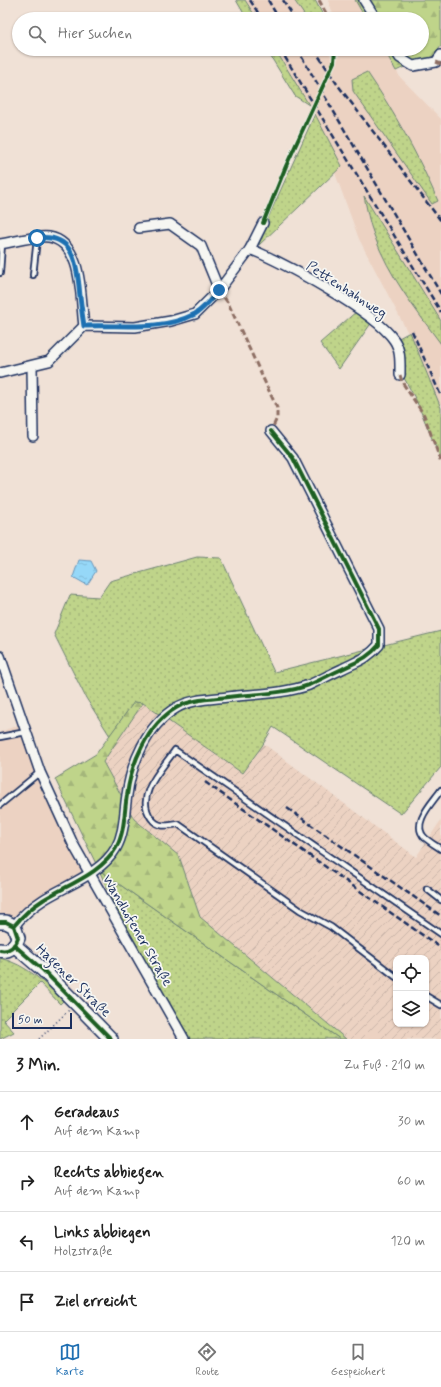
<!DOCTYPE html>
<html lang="de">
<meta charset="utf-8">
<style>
:root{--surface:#fff;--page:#f2f2f2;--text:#222;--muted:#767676;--line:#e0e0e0;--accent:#1f6fb2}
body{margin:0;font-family:Mynerve,sans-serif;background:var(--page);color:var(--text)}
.controls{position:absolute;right:12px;bottom:12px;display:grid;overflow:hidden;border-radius:8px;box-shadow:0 1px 3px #0004}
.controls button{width:36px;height:36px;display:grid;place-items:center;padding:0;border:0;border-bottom:1px solid var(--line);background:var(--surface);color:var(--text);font:20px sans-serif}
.scale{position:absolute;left:12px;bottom:10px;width:60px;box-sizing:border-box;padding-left:4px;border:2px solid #1b2f5e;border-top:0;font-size:11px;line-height:14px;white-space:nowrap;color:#1b2f5e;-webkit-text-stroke:3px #f6f6f2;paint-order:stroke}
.stop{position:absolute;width:12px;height:12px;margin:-9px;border:3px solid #1f6fb2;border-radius:50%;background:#fff}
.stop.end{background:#1f6fb2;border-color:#fff;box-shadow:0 1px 4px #0008}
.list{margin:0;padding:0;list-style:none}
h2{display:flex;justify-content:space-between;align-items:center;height:52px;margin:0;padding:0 16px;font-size:17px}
h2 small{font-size:13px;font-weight:400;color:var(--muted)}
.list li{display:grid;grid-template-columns:26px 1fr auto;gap:12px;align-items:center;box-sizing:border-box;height:60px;padding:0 16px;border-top:1px solid var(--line)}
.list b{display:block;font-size:15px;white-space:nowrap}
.list p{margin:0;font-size:13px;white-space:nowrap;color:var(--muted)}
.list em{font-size:13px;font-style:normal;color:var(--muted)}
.icon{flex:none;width:22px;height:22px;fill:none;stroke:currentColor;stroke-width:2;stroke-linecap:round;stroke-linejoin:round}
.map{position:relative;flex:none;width:441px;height:1039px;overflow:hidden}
.search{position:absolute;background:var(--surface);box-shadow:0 1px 3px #0004;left:12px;right:12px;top:12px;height:44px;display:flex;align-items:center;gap:10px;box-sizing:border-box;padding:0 14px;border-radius:22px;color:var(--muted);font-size:15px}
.sheet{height:292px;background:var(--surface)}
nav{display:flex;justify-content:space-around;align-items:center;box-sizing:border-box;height:56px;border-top:1px solid var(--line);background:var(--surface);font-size:11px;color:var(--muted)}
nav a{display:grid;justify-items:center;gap:2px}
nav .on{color:var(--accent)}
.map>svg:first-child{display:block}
.built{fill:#ecd2c2}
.industrial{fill:url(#industrial-furrows);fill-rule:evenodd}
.grass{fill:url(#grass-dots);stroke:#6d8274}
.forest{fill:url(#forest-firs);stroke:#6d8274}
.water{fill:url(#water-ripples);stroke:#6594ba}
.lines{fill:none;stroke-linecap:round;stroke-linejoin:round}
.lane-casing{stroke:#1b2f5e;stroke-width:8}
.street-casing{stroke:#1b2f5e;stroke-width:12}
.secondary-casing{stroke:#1b2f5e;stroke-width:16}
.path{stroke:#1b2f5e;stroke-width:1.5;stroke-dasharray:1 3;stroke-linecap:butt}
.lane{stroke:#f6f6f2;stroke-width:4.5}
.street{stroke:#f6f6f2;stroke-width:9}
.secondary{stroke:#f6f6f2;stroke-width:13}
.rail{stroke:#1b2f5e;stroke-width:2.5;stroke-dasharray:6 3;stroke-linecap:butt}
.quiet{stroke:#8d6e63;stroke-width:3;stroke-dasharray:6 3;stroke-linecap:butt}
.cycleway-casing{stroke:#f6f6f2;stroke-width:6}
.cycleway{stroke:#1b5e20;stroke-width:4}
.route{stroke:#1f6fb2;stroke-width:5}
.labels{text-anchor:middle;stroke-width:3.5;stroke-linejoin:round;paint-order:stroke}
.street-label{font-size:14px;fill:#1b2f5e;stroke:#f6f6f2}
</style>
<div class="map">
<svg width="441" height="1039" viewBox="0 0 441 1039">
<defs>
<pattern id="industrial-furrows" width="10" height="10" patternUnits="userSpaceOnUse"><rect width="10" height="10" fill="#ecd2c2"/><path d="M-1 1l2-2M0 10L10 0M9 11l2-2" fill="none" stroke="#cab5a9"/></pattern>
<pattern id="grass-dots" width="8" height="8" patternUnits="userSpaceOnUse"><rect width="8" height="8" fill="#bfd48a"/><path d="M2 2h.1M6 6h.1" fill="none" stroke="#a4b67a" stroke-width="1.8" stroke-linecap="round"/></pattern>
<pattern id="forest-firs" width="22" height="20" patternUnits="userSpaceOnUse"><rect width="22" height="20" fill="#bfd48a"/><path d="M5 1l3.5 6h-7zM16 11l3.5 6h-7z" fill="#a4b67a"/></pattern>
<pattern id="water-ripples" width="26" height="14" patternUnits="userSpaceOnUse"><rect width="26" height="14" fill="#96d8f8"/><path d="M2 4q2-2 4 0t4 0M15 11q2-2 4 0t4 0" fill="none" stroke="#81bad7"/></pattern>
</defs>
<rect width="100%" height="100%" fill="#f0e1d6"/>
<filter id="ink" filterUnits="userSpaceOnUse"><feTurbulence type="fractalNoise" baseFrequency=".025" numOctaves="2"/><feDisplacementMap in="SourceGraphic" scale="8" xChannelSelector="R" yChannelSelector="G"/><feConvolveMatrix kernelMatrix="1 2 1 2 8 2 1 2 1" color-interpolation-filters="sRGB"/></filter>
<g filter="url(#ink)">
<g class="built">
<polygon points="245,0 294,0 307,19 257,19"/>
<polygon points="328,0 355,0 366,19 335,19"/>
<polygon points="275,49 326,49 336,63 339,56 339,49 384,49 400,77 441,119 441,408 410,332 408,333 359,239 335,173 342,166 315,114"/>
<polygon points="21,724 87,875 8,919 0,918 0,732"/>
</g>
<path class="industrial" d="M143,703L242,773L264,744L416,857L441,820V1039H346L200,917L179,856L134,819L103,762ZM396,958H426V1024H396Z"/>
<g class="grass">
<polygon points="236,0 245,0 257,19 247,19"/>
<polygon points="294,0 315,0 325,19 307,19"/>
<polygon points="266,49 275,49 309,105 295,96"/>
<path d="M367,72C395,113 418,155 438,201L432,204L353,91L352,79Z"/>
<polygon points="315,114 342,166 259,245 259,238"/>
<path d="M364,196L441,321V344C415,309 389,276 374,235C369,223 367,209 364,196Z"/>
<polygon points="357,311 372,322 339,369 320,343"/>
<polygon points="410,332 441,408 441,460 416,400 403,376 395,340"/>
<polygon points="197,557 221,558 274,672 441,631 441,767 401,814 273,727 262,746 242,773 143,703 110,736 86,698 54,634 70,595 99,597 110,581"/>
<polygon points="99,870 340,1039 189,1039 130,941"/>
<path d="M0,958C27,965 44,982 63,1001L60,1004L40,983L3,1020L14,1032L0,1039Z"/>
</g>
<g class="forest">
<polygon points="355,0 441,0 441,46 433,57 415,62 396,71 384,49 422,49 422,19 366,19"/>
<polygon points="134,702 143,703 103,762 134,819 179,856 200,917 346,1039 340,1039 99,870 55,779 96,754"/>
</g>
<polygon class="water" points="79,560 91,561 96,571 87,585 73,577"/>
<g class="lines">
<g class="lane-casing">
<g id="lane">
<polyline points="0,273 2,244"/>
<polyline points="33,275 37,239"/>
<polyline points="0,737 26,732"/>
<path d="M441,790C433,802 410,824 425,838C430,842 436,846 441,849"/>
<polyline points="0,805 40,772"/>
<polyline points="427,889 441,900"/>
<path d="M396,977L331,927L300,910L178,824C167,826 158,828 151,818C134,795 163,768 175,750L441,934"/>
<polyline points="426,996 441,1005"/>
</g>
</g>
<g class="street-casing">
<g id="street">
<polyline points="364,0 376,19"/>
<polyline points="394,49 400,58 413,66 436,62 441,55"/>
<polyline points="139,228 170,224 201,246 219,290"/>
<path d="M0,244C13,242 37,235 49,237C84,243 80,299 84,326"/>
<path d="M250,249C284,263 374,311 394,340C401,350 400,363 400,375"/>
<polyline points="32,366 33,436"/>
<polyline points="0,373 49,361 84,326 135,327 171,321 195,314 219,290 250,249 263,223"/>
<polyline points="0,656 40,772 73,844 184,1039"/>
<path d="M14,926C22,916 32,907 43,900C67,885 102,873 116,848C125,832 124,813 127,795C131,764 147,725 176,708C191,699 211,699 228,697C254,694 284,694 309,685C320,680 331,674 342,669C358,661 367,659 379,645V629L293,458L271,431"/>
</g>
</g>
<g class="secondary-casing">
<g id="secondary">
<path d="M0,922H6L14,926L18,938C15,946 9,952 0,950"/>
<polyline points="14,945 43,970 111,1039"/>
</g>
</g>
<polyline class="path" points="39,1039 69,1010"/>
<use href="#lane" class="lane"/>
<use href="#street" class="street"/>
<use href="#secondary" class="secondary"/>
<g class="rail">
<polyline points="250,0 262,19"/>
<polyline points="268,0 279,19"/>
<polyline points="283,0 295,19"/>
<polyline points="280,49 441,312"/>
<polyline points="297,49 441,294"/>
<polyline points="314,49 337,84 441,221"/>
<polyline points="412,331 441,396"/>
<polyline points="205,782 441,948"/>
<polyline points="287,808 441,916"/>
</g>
<g class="quiet">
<polyline points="319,0 329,19"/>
<polyline points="436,62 441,64"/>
<polyline points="219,290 228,303 277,408 277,418 271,431"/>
<polyline points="400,375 402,382 424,415 441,462"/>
</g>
<g class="cycleway-casing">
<g id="cycleway">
<polyline points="263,223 286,166 334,62 335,49"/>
<path d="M0,922H6L14,926L18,938C15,946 9,952 0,950"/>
<path d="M14,926C22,916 32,907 43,900C67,885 102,873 116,848C125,832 124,813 127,795C131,764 147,725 176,708C191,699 211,699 228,697C254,694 284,694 309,685C320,680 331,674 342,669C358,661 367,659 379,645V629L293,458L271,431"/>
<polyline points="14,945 43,970 111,1039"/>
</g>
</g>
<use href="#cycleway" class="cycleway"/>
</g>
</g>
<g class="lines" filter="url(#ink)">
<path class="route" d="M37,238C71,234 76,258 79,286C80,299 82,313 84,326C120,324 160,332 195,314C204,309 212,298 219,290"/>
</g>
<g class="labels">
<g class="street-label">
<text transform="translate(347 289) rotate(33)" y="5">Pettenhahnweg</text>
<text transform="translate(138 930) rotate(60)" y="5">Wandhofener Straße</text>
<text transform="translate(74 980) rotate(44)" y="5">Hagener Straße</text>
</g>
</g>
</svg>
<div class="controls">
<button><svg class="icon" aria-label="locate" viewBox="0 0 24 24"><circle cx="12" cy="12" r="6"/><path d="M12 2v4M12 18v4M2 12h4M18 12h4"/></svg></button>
<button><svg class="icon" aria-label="layers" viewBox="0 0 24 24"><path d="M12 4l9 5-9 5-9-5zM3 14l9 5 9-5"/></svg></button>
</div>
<div class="scale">50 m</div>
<div class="stop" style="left:37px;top:238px"></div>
<div class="stop end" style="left:219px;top:290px"></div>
<div class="search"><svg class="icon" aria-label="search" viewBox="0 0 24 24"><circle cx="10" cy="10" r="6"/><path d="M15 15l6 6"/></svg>Hier suchen</div>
</div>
<section class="sheet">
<h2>3 Min.<small>Zu Fuß · 210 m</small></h2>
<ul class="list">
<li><svg class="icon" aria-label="ahead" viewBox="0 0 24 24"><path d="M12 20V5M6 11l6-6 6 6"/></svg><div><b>Geradeaus</b><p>Auf dem Kamp</p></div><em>30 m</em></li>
<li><svg class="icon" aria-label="right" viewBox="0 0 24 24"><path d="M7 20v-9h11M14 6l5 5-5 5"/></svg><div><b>Rechts abbiegen</b><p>Auf dem Kamp</p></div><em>60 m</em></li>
<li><svg class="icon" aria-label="left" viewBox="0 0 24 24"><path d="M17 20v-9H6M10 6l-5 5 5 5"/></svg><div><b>Links abbiegen</b><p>Holzstraße</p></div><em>120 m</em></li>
<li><svg class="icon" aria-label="arrive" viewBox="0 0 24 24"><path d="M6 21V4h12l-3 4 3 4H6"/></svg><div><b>Ziel erreicht</b></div></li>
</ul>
</section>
<nav>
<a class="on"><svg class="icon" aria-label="map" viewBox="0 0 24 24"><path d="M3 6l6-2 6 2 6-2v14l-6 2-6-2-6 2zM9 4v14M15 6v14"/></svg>Karte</a>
<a><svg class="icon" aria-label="directions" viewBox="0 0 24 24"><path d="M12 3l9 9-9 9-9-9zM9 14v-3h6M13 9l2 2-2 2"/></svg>Route</a>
<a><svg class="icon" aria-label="saved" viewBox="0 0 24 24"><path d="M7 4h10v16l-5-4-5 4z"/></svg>Gespeichert</a>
</nav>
